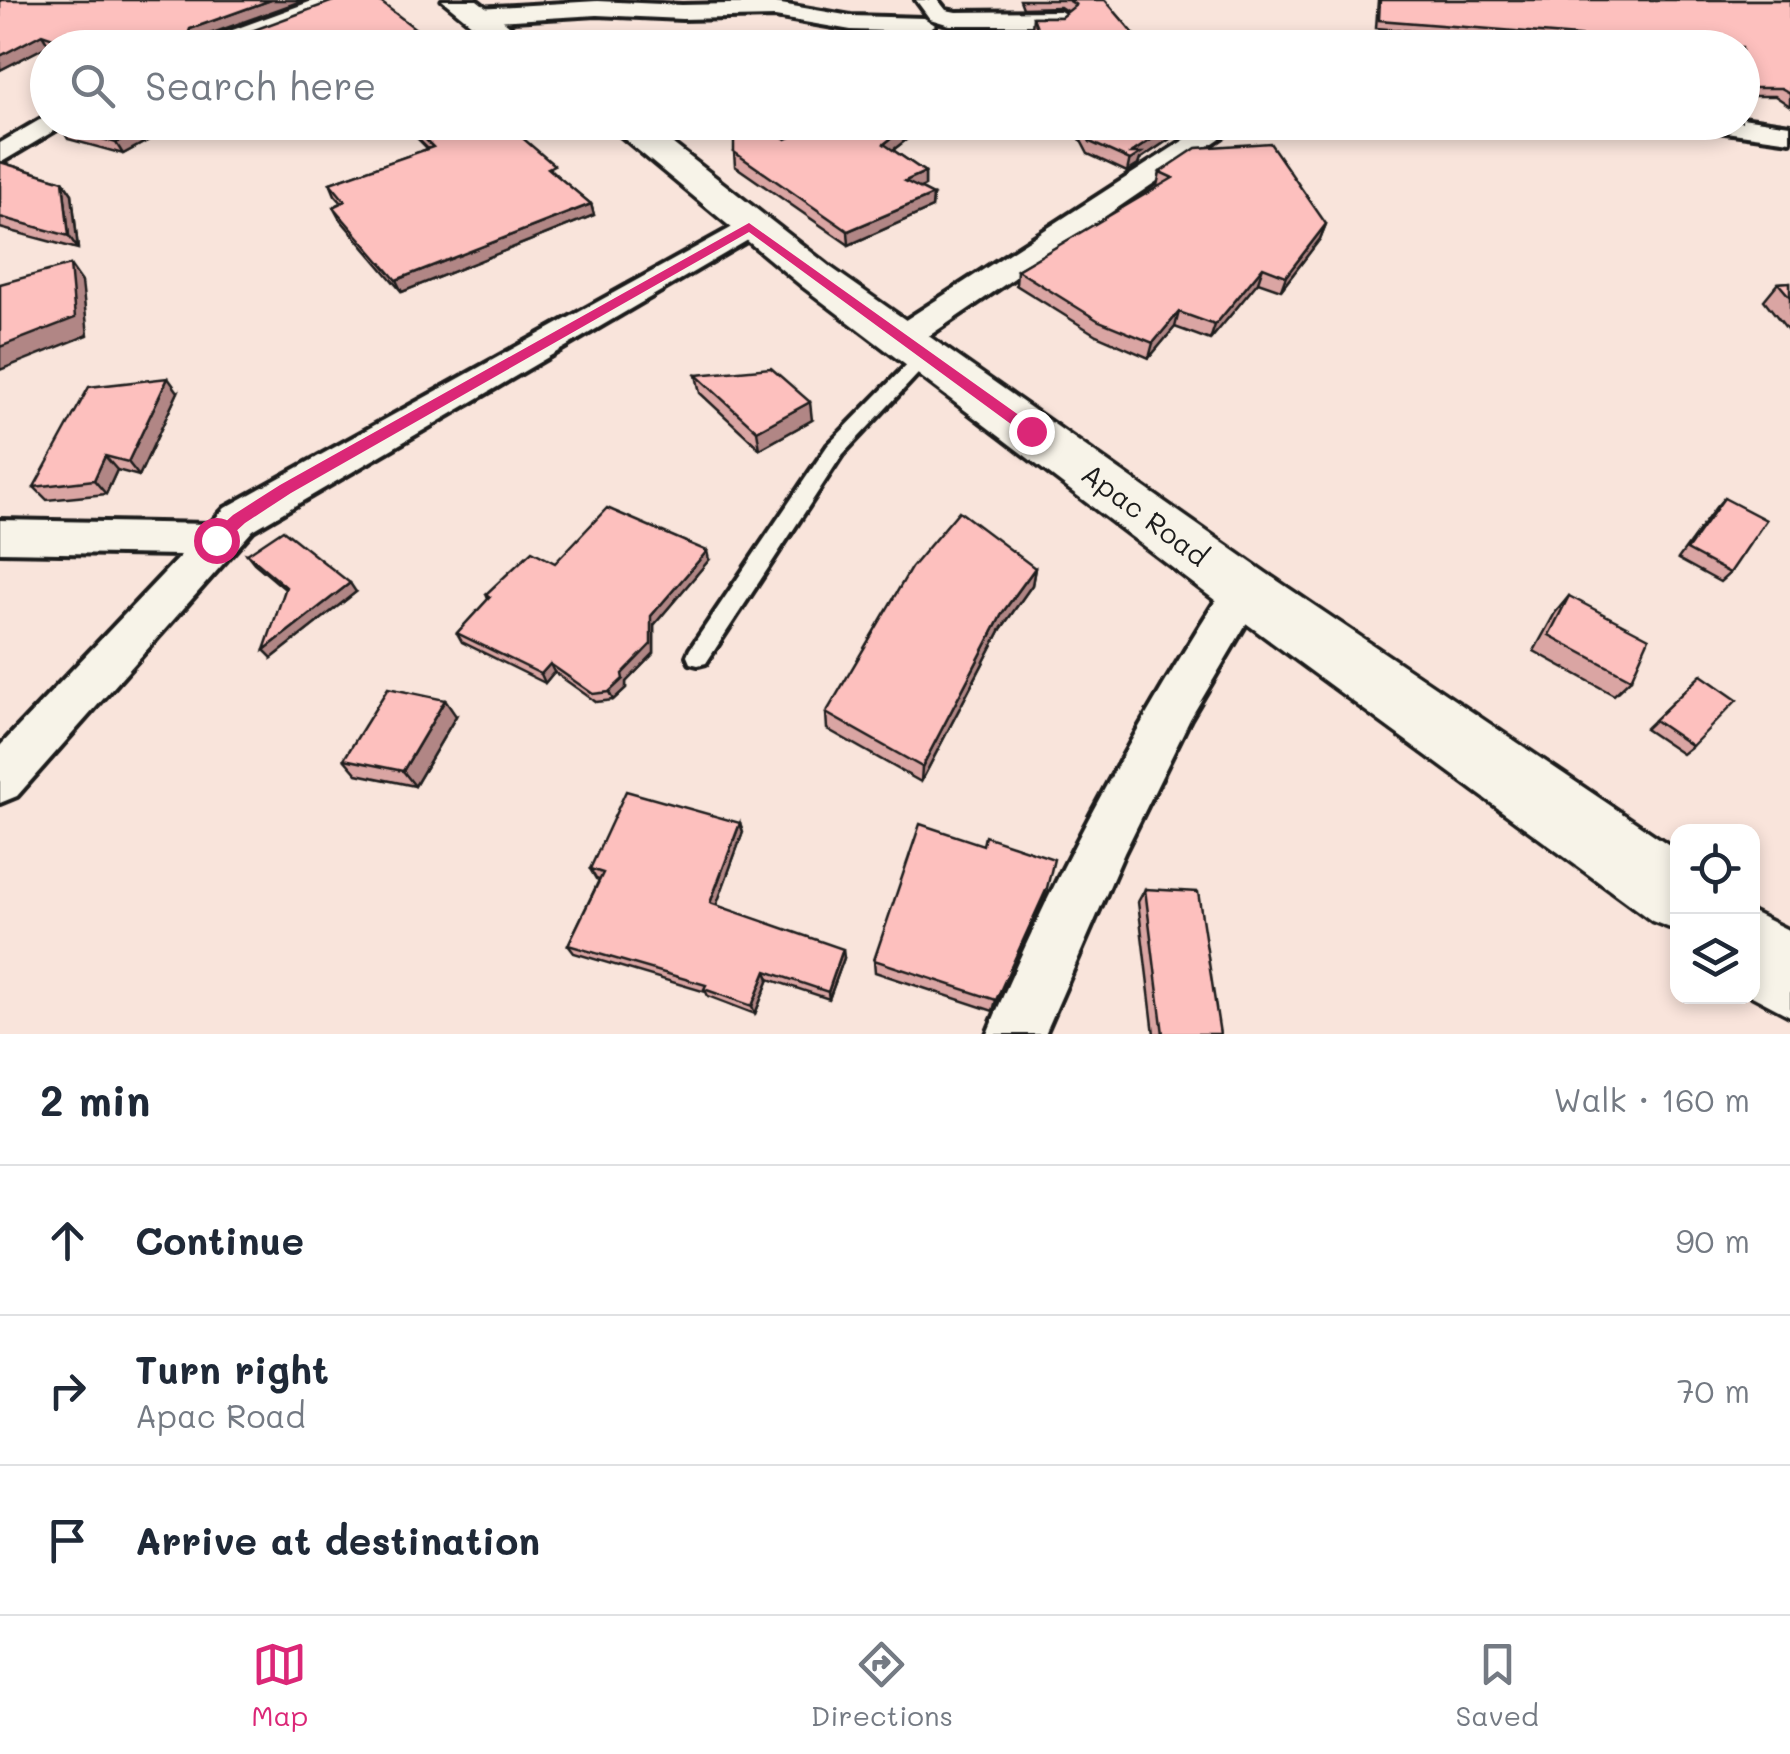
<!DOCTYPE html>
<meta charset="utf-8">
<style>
:root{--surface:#fff;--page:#f6f6f7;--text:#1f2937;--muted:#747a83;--line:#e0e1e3;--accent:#db2777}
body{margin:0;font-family:Mali,sans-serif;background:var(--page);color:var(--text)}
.controls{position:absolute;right:30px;bottom:30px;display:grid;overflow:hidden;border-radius:20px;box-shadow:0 5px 15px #0003}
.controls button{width:90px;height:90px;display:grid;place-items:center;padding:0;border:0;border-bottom:2px solid var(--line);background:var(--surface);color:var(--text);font:50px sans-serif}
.stop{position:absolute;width:30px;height:30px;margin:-22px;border:8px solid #db2777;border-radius:50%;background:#fff}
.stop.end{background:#db2777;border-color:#fff;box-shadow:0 2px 10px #0008}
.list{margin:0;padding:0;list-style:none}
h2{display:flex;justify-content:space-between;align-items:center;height:130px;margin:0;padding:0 40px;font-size:42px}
h2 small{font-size:32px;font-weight:400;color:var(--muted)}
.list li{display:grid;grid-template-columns:65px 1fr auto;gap:30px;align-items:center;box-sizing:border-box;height:150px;padding:0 40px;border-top:2px solid var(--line)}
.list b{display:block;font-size:38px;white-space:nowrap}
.list p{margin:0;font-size:32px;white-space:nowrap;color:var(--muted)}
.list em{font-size:32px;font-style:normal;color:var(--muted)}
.icon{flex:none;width:55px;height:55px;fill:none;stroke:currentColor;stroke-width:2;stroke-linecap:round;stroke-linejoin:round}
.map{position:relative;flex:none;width:1790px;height:1034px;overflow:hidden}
.search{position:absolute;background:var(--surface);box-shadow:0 5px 15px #0003;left:30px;right:30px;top:30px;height:110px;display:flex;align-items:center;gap:25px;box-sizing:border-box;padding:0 35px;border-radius:55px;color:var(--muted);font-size:38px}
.sheet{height:580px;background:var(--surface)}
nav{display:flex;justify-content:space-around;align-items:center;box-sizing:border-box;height:140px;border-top:2px solid var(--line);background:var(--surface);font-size:28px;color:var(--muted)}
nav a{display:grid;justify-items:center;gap:5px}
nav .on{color:var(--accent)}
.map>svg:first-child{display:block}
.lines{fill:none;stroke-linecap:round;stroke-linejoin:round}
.service-casing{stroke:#1c1c1c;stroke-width:8}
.minor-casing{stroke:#1c1c1c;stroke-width:8}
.secondary-casing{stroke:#1c1c1c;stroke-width:7}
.path{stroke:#1c1c1c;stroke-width:4;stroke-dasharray:1 5;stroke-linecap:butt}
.service{fill:#f7f3e8;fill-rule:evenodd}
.minor{fill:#f7f3e8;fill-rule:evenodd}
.secondary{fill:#f7f3e8;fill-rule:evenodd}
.wall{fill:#daa5a3;stroke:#1c1c1c;stroke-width:2.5}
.shaded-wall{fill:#b18685;stroke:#1c1c1c;stroke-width:2.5}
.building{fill:#fdc0be;stroke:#1c1c1c;stroke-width:2.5}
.route{fill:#db2777}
.labels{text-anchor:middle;stroke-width:8;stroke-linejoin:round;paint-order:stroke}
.street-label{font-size:28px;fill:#1c1c1c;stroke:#f7f3e8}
</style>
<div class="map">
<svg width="1790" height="1034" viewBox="0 0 1790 1034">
<rect width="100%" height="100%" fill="#f9e4db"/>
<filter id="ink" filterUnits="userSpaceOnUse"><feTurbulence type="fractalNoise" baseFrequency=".01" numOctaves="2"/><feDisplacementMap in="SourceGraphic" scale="20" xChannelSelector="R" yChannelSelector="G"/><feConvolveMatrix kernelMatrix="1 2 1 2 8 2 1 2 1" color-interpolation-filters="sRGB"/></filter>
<g filter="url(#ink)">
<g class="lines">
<g class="service-casing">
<polygon id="service" points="926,349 935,355 932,359 842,455 706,663 698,665 690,663 687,656 690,649 828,445 920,351"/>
</g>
<g class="minor-casing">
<g id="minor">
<polygon points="315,0 347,0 344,5 228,48 194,48 197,43"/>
<polygon points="916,0 938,0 946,10 956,12 1060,11 1071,18 1060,25 950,25 930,19"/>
<polygon points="597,1 682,5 775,3 851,16 924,18 935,25 924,32 851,30 775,17 682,19 597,15 478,22 467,15 478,8"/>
<polygon points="48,115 48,122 63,122 59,128 0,163 0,143"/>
<polygon points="1742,118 1790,125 1790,141 1711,130 1698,122 1742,122"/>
<polygon points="1212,122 1244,122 914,346 902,349 890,346 885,338 890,330"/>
<polygon points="749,218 760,221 764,227 760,233 253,530 17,796 0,803 0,746 181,555 0,552 0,520 210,524 225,508"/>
<path d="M1245,573L1260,578L1266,590L1190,719L1124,853L1045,1034H987C1053,874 1137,723 1230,578Z"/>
</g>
</g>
<g class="secondary-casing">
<g id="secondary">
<polygon points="442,0 477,0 538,48 501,48"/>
<polygon points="604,122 645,122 833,269 1266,573 1678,851 1678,931 1652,921 1224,607 803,287"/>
<polygon points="1752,912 1790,931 1790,1016 1752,996"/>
</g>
</g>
<g class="path">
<polyline points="761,128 801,122"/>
<polyline points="701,132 739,131"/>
</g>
<use href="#service" class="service"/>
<use href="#minor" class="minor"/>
<use href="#secondary" class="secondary"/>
</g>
<g class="wall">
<polygon points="0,0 195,40 425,36 429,46 57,48 49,45 0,70"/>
<polygon points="1020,0 1105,0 1146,48 1039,48 1032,29 1033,17 1061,17 1068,12 1060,7 1023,8"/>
<polygon points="1378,0 1790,0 1790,106 1775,96 1742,96 1742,48 1618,48 1376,28"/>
<polygon points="70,122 194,122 189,125 180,123 123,154 68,139 61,127"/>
<polygon points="401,122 504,122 556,175 591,204 594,215 402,292 339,218 333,207 342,203 335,195 330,183 428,149"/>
<polygon points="826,122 929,122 893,150 925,172 925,186 920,188 933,195 932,208 849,245 735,166 734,152 786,139"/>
<polygon points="1078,122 1195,122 1140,159 1138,165 1127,172 1088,154 1076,131"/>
<polygon points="0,162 63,181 72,194 78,249 0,228"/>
<polygon points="1160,172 1326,224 1320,239 1281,290 1258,282 1210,340 1175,327 1149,358 1096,335 1016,285 1017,270 1159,187 1157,186"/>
<polygon points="1790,282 1790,333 1764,300 1778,283"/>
<polygon points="696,375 812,420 760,449 700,393"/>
<polygon points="178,392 139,476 117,470 106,494 47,500 34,487"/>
<polygon points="1724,498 1730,573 1720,582 1678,559 1716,507"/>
<polygon points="247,554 356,592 272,658 285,589 254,563"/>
<polygon points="709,560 654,625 654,653 626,682 626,688 613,700 596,702 554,672 545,683 462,642 457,633 488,599 486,594 555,563"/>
<polygon points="1035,568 1032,585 1001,629 921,782 827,729 826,713"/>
<polygon points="1569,596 1631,679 1614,695 1534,651 1555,613"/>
<polygon points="1701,675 1692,746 1682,754 1645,729"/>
<polygon points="456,716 415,786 357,774 344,759"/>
<polygon points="740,823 743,832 716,905 844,958 829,999 769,979 755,1014 708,996 706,992 574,953 568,945 599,880 596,879 590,869"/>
<polygon points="1145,889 1220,1034 1154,1034 1138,902"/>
<polygon points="1043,901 993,1011 875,972 874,960"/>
</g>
<g class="shaded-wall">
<polygon points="271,0 304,0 196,39 193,48 186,40 190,29"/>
<polygon points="42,34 49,45 0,70 0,56"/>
<polygon points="425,36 429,46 411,48 408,41"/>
<polygon points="154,122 180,123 123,154 116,143"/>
<polygon points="912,122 929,122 884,157 884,144"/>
<polygon points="1178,122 1195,122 1140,159 1138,165 1127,172 1131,153"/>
<polygon points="925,172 925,186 905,194 905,181"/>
<polygon points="63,181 72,194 78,249 69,236"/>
<polygon points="933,195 932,208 849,245 848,231"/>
<polygon points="591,204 594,215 402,292 396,280"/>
<polygon points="1326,224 1320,239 1281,290 1286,276"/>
<polygon points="70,265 82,282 88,335 0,370 0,347"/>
<polygon points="1263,267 1258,282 1210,340 1215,325"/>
<polygon points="1179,312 1175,327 1149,358 1153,343"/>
<polygon points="168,378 178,392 139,476 128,462"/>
<polygon points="810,402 812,420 760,449 757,431"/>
<polygon points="105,456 117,470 106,494 94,480"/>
<polygon points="707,551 709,560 654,625 654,653 626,682 626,688 613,700 609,692 622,674 651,616"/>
<polygon points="1035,568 1032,585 1001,629 921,782 922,767 1003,612"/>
<polygon points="350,583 356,592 272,658 264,650"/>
<polygon points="550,664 554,672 545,683 541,674"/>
<polygon points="445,700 456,716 415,786 403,771"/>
<polygon points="740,823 743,832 714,912 710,903"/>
<polygon points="1047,888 1043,901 993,1011 996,1000"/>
<polygon points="843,949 844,958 829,999 828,992"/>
<polygon points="766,971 769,979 755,1014 752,1006"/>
</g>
<g class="building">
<polygon points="0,0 271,0 190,29 186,40 224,41 336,0 378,0 425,36 408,41 416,48 82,48 42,34 0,56"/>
<polygon points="1068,0 1105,0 1146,48 1045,48 1033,17 1061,17 1076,5"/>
<polygon points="1380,0 1790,0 1790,93 1781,88 1742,88 1742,48 1726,48 1379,20"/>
<polygon points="70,122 154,122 116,143 61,127"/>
<polygon points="408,122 504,122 554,165 548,168 591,204 396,280 333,207 345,201 330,183 433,147"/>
<polygon points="750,122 759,122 786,139 826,122 912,122 884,144 925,172 905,181 933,195 848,231 734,152 734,129"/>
<polygon points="1080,122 1178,122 1131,153 1141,153 1130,160 1090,142"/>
<polygon points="1270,143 1326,224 1286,276 1263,267 1215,325 1179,312 1153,343 1099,321 1017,270 1173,178 1160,172 1196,148"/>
<polygon points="0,162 63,181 69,236 0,217"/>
<polygon points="70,265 75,318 0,347 0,284"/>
<polygon points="1790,282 1790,297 1778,283"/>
<polygon points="771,368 810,402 757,431 696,375"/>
<polygon points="168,378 128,462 105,456 94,480 34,487 89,387"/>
<polygon points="1724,498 1766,520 1730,573 1687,550"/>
<polygon points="607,508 707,551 651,616 651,644 622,674 623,679 609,692 593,694 550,664 541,674 457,633 490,597 486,594 532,551 555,563"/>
<polygon points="959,511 1035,568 1003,612 922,767 826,713 911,568"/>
<polygon points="283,530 350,583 264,650 286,587 247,554"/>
<polygon points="1569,596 1649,638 1631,679 1549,635"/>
<polygon points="1701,675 1737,700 1692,746 1654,720"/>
<polygon points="388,688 445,700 403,771 344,759"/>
<polygon points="626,791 740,823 710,903 843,949 828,992 766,971 752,1006 704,989 706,985 568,945 603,873 590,869"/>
<polygon points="920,824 983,845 985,836 1054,859 1047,888 996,1000 874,960"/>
<polygon points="1145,889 1198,892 1220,1034 1163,1034"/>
</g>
</g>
<polygon class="route" points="749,223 1037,428 1037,435 1026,435 749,232 291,493 245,523 221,545 210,545 210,536 233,515 280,485"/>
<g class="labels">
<g class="street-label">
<text transform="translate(1145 515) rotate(37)" y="10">Apac Road</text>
</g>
</g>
</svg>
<div class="controls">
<button><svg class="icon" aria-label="locate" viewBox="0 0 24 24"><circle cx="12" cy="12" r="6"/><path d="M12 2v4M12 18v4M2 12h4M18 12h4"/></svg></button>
<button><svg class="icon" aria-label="layers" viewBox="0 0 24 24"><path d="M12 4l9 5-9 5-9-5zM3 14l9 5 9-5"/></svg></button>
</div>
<div class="stop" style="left:216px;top:540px"></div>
<div class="stop end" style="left:1031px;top:431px"></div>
<div class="search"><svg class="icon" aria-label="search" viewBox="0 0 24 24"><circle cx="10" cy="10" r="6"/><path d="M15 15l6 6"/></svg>Search here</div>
</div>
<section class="sheet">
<h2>2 min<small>Walk · 160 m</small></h2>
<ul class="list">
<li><svg class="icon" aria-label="ahead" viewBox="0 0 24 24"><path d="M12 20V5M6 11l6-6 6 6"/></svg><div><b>Continue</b></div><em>90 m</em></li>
<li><svg class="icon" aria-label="right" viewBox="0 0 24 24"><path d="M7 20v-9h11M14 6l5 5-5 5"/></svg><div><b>Turn right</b><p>Apac Road</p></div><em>70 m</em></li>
<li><svg class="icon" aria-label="arrive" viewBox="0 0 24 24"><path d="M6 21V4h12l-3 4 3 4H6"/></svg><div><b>Arrive at destination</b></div></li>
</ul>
</section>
<nav>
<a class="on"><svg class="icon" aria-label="map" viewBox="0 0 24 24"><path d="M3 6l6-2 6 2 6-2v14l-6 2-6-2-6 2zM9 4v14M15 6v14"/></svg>Map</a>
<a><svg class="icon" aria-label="directions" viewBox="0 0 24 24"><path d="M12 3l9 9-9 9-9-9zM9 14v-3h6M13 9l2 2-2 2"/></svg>Directions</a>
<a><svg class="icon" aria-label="saved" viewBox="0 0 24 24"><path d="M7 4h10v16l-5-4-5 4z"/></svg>Saved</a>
</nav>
